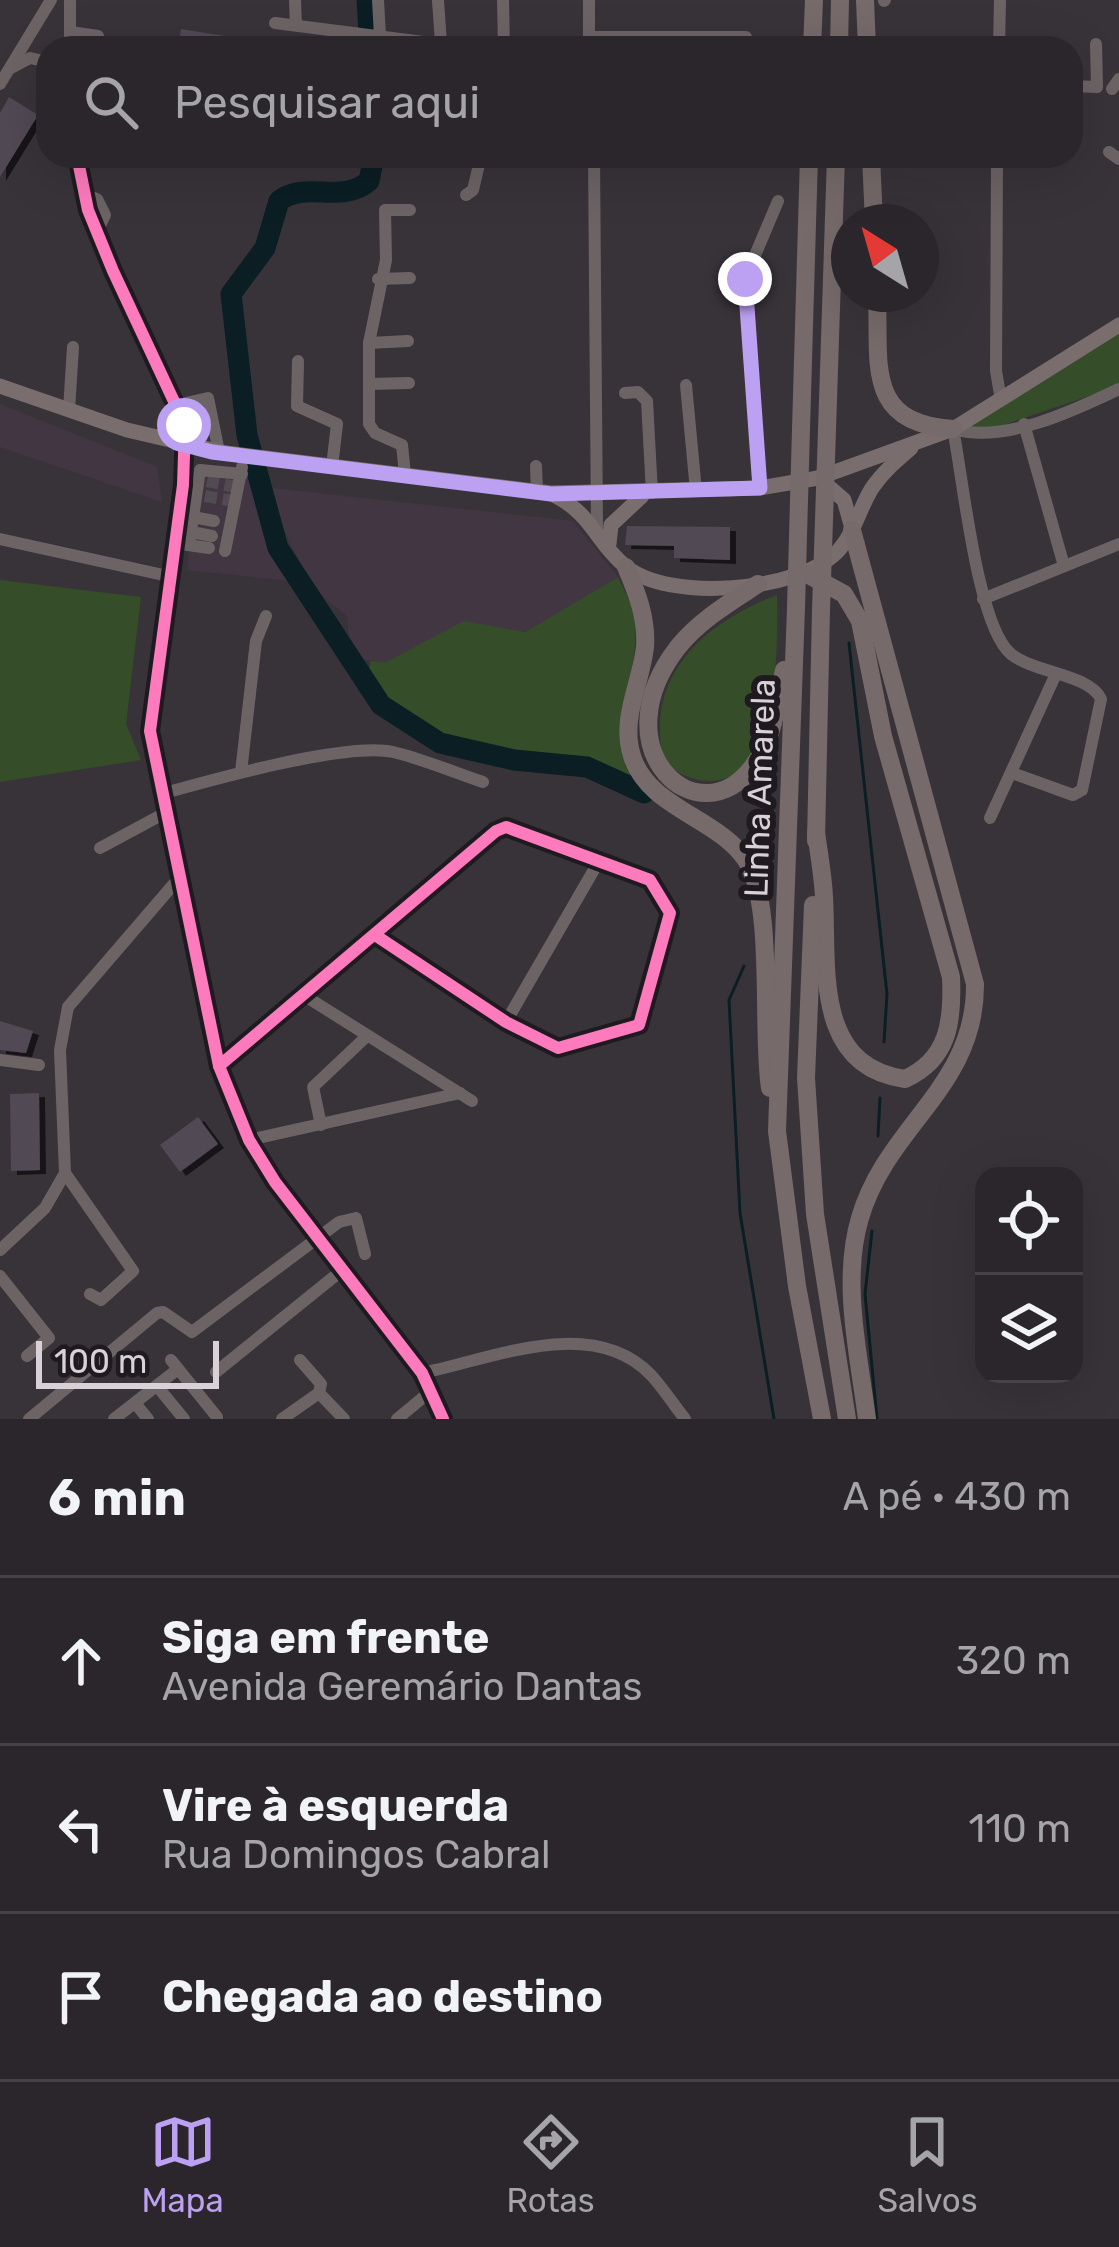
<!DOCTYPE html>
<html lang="pt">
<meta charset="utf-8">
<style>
:root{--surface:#2a262b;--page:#322e33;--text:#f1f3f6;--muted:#a5a5a9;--line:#464347;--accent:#bca0f2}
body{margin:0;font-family:Rubik,sans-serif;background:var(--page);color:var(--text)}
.controls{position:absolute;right:36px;bottom:36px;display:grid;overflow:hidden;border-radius:24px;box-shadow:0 12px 48px #0002}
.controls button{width:108px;height:108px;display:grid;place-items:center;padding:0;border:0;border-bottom:3px solid var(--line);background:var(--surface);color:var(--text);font:60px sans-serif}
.compass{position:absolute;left:831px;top:204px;width:108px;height:108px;border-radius:50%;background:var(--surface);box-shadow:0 12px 48px #0002;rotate:323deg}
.scale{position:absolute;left:36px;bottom:30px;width:183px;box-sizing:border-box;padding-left:12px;border:6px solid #d8d1d8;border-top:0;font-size:33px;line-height:42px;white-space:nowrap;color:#d8d1d8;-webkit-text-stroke:9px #1f1a1f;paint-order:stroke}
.stop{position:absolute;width:36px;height:36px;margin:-27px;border:9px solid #bca0f2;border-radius:50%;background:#fff}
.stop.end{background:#bca0f2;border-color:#fff;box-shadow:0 3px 12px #0008}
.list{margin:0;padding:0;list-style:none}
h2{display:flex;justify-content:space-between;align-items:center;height:156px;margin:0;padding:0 48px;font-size:51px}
h2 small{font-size:39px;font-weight:400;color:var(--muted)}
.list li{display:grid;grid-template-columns:78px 1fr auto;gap:36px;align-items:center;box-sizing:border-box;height:168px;padding:0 48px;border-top:3px solid var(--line)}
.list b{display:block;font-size:45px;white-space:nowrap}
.list p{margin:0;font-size:39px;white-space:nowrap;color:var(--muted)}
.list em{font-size:39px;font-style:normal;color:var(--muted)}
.icon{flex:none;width:66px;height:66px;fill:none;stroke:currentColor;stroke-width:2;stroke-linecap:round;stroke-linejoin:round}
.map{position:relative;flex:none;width:1119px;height:1419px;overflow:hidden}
.search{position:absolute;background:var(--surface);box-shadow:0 12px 48px #0002;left:36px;right:36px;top:36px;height:132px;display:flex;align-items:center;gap:30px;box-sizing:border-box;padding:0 42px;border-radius:36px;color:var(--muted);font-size:45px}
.sheet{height:660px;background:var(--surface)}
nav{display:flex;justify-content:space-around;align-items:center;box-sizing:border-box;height:168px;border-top:3px solid var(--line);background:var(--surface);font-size:33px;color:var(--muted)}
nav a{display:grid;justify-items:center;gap:6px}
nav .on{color:var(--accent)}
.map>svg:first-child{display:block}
.commercial{fill:#423643}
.green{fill:#364d29}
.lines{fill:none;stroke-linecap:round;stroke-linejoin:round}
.stream{stroke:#0a1e24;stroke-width:3}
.river{stroke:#0a1e24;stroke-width:21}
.building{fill:#514853;filter:url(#shadow)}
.minor-tunnel{stroke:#504b51;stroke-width:12;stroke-dasharray:12 6;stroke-linecap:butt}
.minor{stroke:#6c6464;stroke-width:12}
.major{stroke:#796d6d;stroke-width:15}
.highway{stroke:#766a6a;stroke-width:18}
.highway-bridge{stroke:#766a6a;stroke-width:18}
.cycleway-casing{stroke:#1f1a1f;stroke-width:20}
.cycleway{stroke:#fd7abc;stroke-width:12}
.route{stroke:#bca0f2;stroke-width:15}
.labels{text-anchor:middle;stroke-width:12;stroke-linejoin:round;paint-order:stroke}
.street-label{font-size:33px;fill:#d8d1d8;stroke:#1f1a1f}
</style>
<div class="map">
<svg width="1119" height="1419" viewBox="0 0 1119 1419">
<defs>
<filter id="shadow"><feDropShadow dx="6" dy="4" stdDeviation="0" flood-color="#0009"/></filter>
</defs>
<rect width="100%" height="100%" fill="#383339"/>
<g class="commercial">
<polygon points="0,404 157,467 162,502 0,447"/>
<polygon points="199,467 250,470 291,581 187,570"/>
<polygon points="263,487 573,521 618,577 525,632 464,622 386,662 351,658 347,616 313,589"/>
</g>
<g class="green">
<polygon points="1119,329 1119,386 994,428 964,428"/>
<path d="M618,577C625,592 634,607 635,623C640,685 602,720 634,783L430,740L369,692L370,661L386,662L464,621L525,632Z"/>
<polygon points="0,580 141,597 126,724 141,760 0,782"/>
<path d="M777,595C778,642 780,776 713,781C700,782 680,776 670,766C661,757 660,744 660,732C658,661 717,618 777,595Z"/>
</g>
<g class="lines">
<g class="stream">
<polyline points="849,643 887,994 884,1042"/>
<polyline points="744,966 729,1000 740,1213 774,1419"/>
<polyline points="878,1136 880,1098"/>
<polyline points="872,1231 865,1294 877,1419"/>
</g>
<g class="river">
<polyline points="367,0 370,48"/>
<path d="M374,156L369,181C341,205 306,180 279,201L265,248L231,294L247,435L278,548L381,705L440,743L514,760L587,767L644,793"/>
</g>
</g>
<g class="building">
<polygon points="181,29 263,42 262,48 178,48"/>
<polygon points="9,97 38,115 0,177 0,113"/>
<polygon points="627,526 730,527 730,560 674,558 674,546 625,545"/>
<polygon points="0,1021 33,1031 26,1053 0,1050"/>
<polygon points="39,1093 40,1170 11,1171 10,1094"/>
<polygon points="198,1117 218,1144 180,1172 160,1145"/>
</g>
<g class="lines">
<g class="minor-tunnel">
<polyline points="207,481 236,487"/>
<polyline points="205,496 234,501"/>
</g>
<g class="minor">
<polyline points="70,0 70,48"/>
<polyline points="295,0 296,25"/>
<polyline points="378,0 380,36"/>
<polyline points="438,0 441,44"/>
<polyline points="503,0 504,48"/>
<polyline points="589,0 589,48"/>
<polyline points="884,1 885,0"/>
<polyline points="275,23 470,48"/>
<polyline points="70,32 98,36"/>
<polyline points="589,37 746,37"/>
<polyline points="999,48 1000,0"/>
<polyline points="11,68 30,58 48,62"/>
<polyline points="0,84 51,0"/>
<polyline points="1071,86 1097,87 1096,44"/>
<polyline points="1112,89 1119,79"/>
<polyline points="1109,152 1119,159"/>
<polyline points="77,156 88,210 113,271 185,425 183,485 150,731 219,1066 249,1140 275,1182 422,1373 443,1419"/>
<polyline points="548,156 594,162"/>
<polyline points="594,156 597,527"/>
<polyline points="997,156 996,371 1001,400"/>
<polyline points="84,194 97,199 105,215 97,231"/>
<polyline points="466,195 473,190 481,156"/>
<polyline points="378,279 410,278"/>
<polyline points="369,343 408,341"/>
<polyline points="298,361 297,406 337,424 332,467"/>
<polyline points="369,384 409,383"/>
<polyline points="686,385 696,491"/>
<polyline points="625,393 638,392 647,401 652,493"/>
<polyline points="177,405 208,398 219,452"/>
<polyline points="69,410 73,347"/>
<polyline points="1024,424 1064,566"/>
<polyline points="536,466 537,492"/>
<polyline points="405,474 402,445 375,433 369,424 369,343 386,260 385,210 410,210"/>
<polyline points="760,488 745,279 778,201"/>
<polyline points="193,517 214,521"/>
<polyline points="191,532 212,536"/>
<polyline points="0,539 168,576"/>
<polyline points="181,544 209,548"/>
<polyline points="189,545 200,470 242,474"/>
<polyline points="225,551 242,467"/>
<polyline points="983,599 1119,544"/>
<polyline points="241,772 256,641 266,616"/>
<path d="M1012,773L1073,795L1082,790L1101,699C1089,674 1034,673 1011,654C977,626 963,478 953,429C1004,444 1073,411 1119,389"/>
<path d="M161,794C211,780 346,742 393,752C423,759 453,772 483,782"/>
<polyline points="990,818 1055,676"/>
<polyline points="100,848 165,813"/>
<polyline points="305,996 472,1101"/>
<polyline points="506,1022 599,861"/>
<polyline points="0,1060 39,1065"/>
<polyline points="219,1066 496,831 506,827 650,880 670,913 639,1025 558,1048 506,1022 375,935"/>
<polyline points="321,1125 313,1087 367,1036"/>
<polyline points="249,1140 460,1093"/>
<polyline points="65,1173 133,1271 101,1300 90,1294"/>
<polyline points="0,1250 45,1208 65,1173 60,1050 68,1007 179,878"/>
<polyline points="0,1276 49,1338 27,1356"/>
<polyline points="171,1360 217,1417"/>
<polyline points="300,1360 321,1384 319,1393 344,1419"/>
<polyline points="216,1372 341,1271"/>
<path d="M422,1373C492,1359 592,1314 651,1375C663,1388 674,1405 685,1419"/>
<polyline points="157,1386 184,1419"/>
<polyline points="135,1403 148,1419"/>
<polyline points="29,1419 157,1313 163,1312 192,1332 339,1222 356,1218 365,1254"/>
<polyline points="114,1419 178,1369"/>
<polyline points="282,1419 319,1393"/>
<polyline points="397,1419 432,1390"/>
</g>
<g class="major">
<polyline points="0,386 127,430 226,453 551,493 760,488 818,478 953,429 1119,325"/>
<polyline points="821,480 844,500 852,528"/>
<path d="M554,495C593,515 595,541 625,566C669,603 797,591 836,553C854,535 859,509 872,488C883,472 897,460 911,448"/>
<polyline points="609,544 611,525 642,496"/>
</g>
<g class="highway">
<polyline points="865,0 867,48"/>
<polyline points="812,48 814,0"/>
<polyline points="839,48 840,0"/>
<polyline points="871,156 874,222"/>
<path d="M877,294C880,364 864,423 953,429"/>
<polyline points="828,400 836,156"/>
<polyline points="801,429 809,156"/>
<path d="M852,530L975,984C976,1087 887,1125 860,1218C841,1281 859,1356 867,1419"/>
<path d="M626,567C637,593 647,618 645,647C641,684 620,718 632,756C648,808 717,817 746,860C775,904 761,1031 770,1088"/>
<path d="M807,574L844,594L860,621L883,736L951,977C953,1021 949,1059 905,1079C813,1066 828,967 824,897C823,876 819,854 816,832"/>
<path d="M758,584C729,603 700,620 678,647C598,750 699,840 753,766C774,739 777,702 784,670"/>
<polyline points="796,608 777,1131 797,1286 822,1419"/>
<polyline points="816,841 821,610"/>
<polyline points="813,905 806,1078 815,1214 847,1419"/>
</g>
<g class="highway-bridge">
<polyline points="796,608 801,429"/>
<polyline points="821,610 828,400"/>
</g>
<g class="cycleway-casing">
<g id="cycleway">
<polyline points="77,156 88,210 113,271 185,425 183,485 150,731 219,1066 249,1140 275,1182 422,1373 443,1419"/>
<polyline points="219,1066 496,831 506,827 650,880 670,913 639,1025 558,1048 506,1022 375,935"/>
</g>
</g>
<use href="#cycleway" class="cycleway"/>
</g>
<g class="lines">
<polyline class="route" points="184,425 185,445 212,452 551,494 760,488 745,279"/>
</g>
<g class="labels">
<g class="street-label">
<text transform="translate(759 788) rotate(-88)" y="12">Linha Amarela</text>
</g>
</g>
</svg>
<div class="controls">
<button><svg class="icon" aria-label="locate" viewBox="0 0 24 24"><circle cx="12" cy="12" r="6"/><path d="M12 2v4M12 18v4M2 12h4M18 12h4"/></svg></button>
<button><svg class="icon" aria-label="layers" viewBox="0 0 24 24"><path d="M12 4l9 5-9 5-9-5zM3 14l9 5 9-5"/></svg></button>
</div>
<svg class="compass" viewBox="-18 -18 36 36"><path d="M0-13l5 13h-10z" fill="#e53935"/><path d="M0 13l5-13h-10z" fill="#a5a5a9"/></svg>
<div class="scale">100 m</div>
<div class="stop" style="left:184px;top:425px"></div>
<div class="stop end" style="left:745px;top:279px"></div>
<div class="search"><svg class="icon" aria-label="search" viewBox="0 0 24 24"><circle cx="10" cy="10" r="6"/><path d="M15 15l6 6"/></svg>Pesquisar aqui</div>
</div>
<section class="sheet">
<h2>6 min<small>A pé · 430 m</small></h2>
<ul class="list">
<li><svg class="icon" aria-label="ahead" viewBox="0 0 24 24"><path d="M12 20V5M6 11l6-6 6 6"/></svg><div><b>Siga em frente</b><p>Avenida Geremário Dantas</p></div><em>320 m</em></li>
<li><svg class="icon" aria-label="left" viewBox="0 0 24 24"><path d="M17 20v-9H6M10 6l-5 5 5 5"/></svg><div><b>Vire à esquerda</b><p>Rua Domingos Cabral</p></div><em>110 m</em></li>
<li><svg class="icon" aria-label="arrive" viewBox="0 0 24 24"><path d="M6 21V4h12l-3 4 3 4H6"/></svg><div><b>Chegada ao destino</b></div></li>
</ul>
</section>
<nav>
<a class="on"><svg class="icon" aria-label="map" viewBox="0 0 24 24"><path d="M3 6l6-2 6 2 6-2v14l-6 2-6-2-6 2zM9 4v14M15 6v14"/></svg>Mapa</a>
<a><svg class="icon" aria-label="directions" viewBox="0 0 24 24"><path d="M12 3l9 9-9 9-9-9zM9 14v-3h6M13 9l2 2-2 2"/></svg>Rotas</a>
<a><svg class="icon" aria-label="saved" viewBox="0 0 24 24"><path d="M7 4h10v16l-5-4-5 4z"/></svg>Salvos</a>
</nav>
